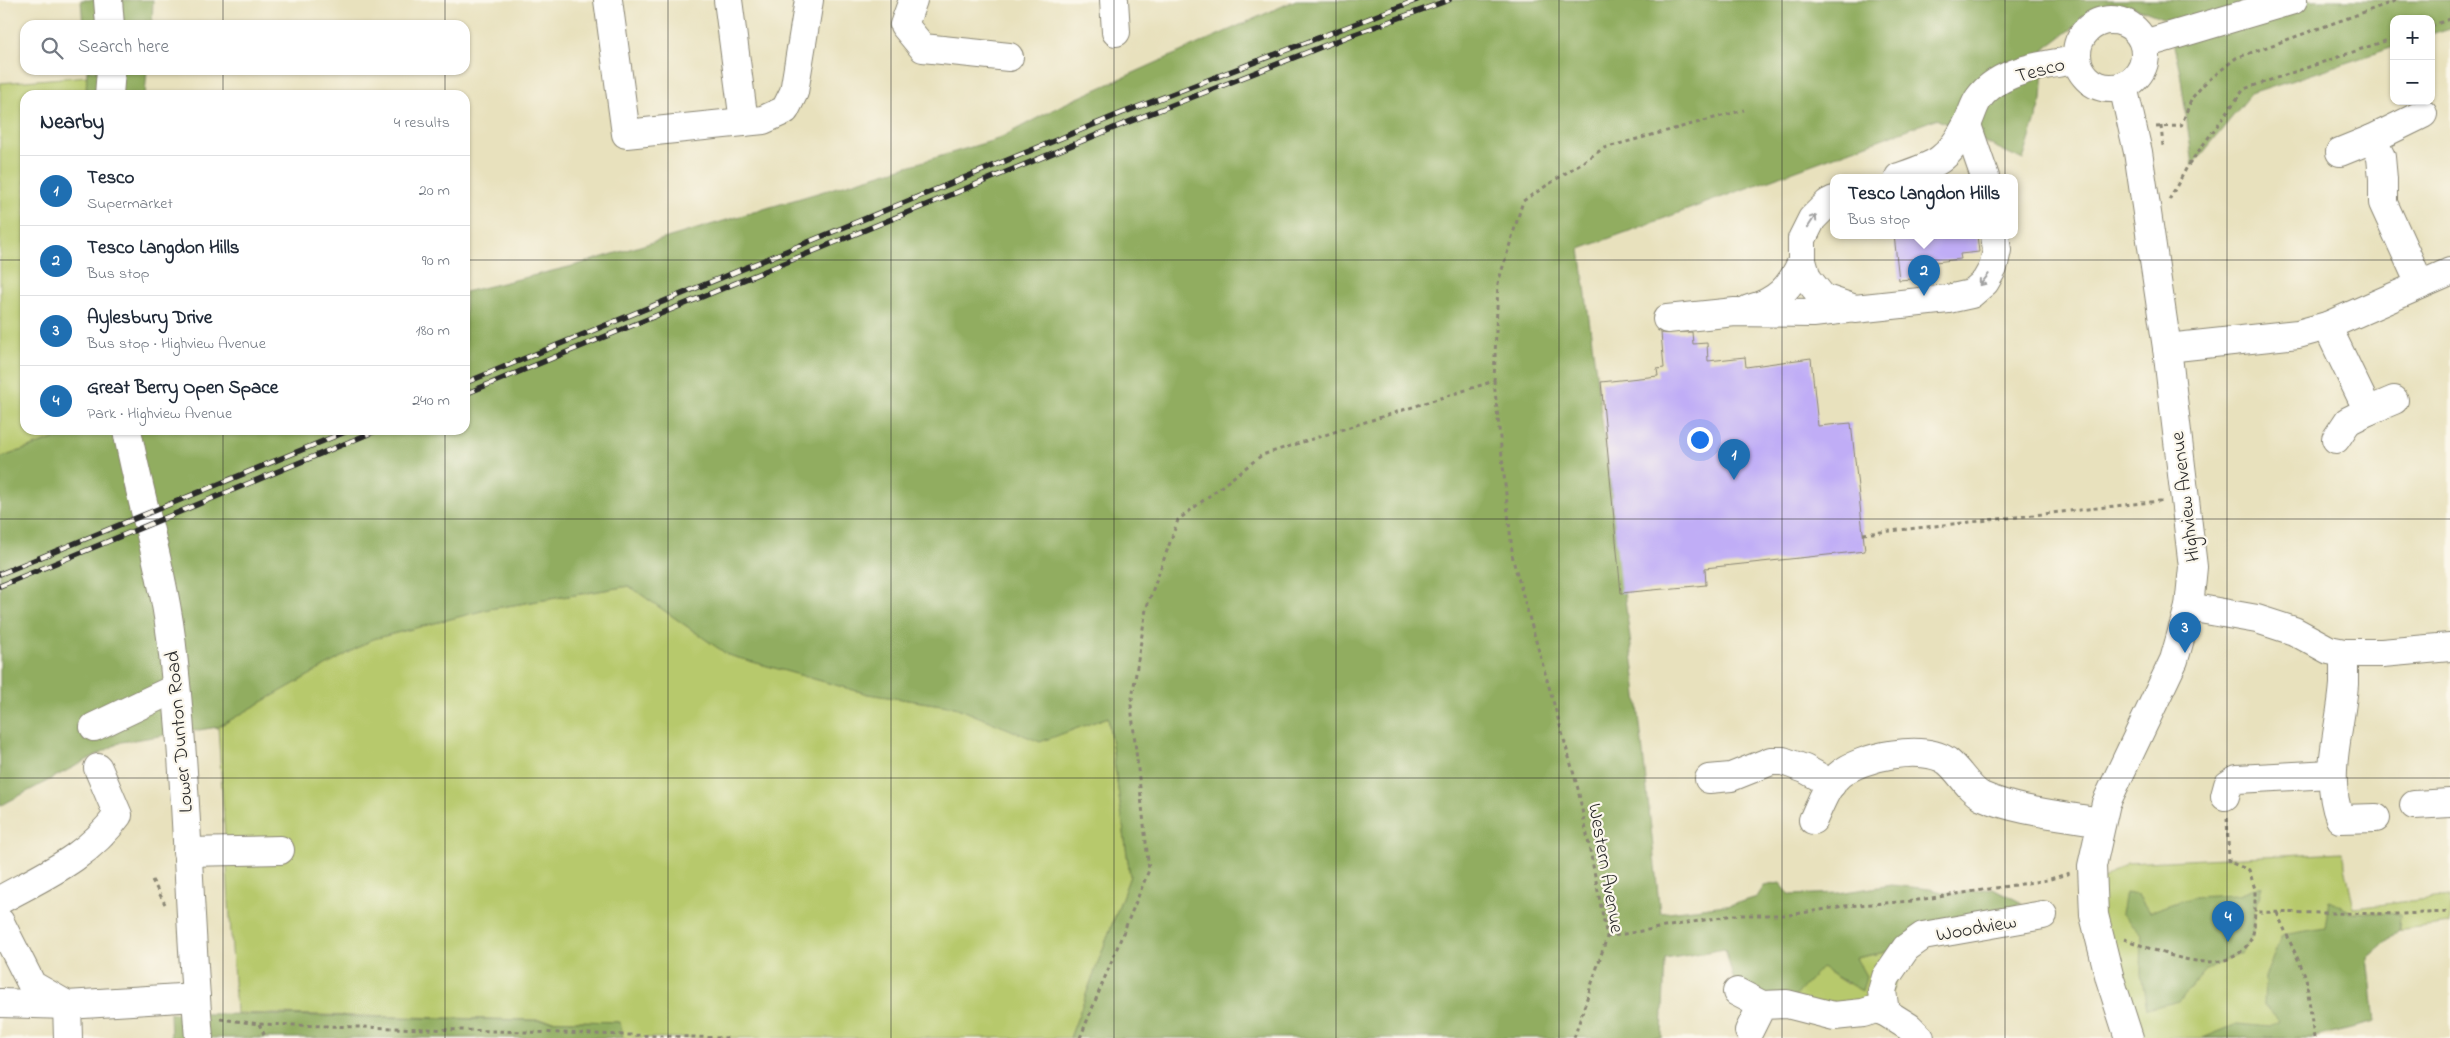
<!DOCTYPE html>
<meta charset="utf-8">
<style>
:root{--surface:#fff;--page:#f6f6f7;--text:#1f2937;--muted:#747a83;--line:#e0e1e3;--accent:#1f6fb2}
body{margin:0;font-family:"Indie Flower",sans-serif;background:var(--page);color:var(--text)}
.controls{position:absolute;right:15px;top:15px;display:grid;overflow:hidden;border-radius:10px;box-shadow:0 1px 4px #0004}
.controls button{width:45px;height:45px;display:grid;place-items:center;padding:0;border:0;border-bottom:1px solid var(--line);background:var(--surface);color:var(--text);font:25px sans-serif}
.you{position:absolute;left:1699px;top:439px;width:18px;height:18px;margin:-12px;border:4px solid #fff;border-radius:50%;background:#1a73e8;box-shadow:0 0 0 8px #1a73e833}
.badge{display:grid;place-items:center;width:32px;height:32px;border-radius:50%;background:var(--accent);color:#fff;font-size:16px;font-weight:700}
.pin{position:absolute;translate:-50% -41px;filter:drop-shadow(0 1px 2px #0008)}
.pin::after{content:'';position:absolute;top:26px;width:18px;height:15px;background:inherit;clip-path:polygon(0 0,100% 0,50% 100%)}
.popup{position:absolute;left:1830px;top:174px;width:188px;height:65px;box-sizing:border-box;display:grid;place-content:center;border-radius:10px;background:var(--surface);filter:drop-shadow(0 1px 4px #0005);font-size:16px;white-space:nowrap;color:var(--muted)}
.popup b{font-size:19px;color:var(--text)}
.popup::after{content:'';position:absolute;left:50%;top:100%;margin-left:-10px;border:10px solid transparent;border-top-color:var(--surface)}
.list{margin:0;padding:0;list-style:none}
h2{display:flex;justify-content:space-between;align-items:center;height:65px;margin:0;padding:0 20px;font-size:21px}
h2 small{font-size:16px;font-weight:400;color:var(--muted)}
.list li{display:grid;grid-template-columns:32px 1fr auto;gap:15px;align-items:center;box-sizing:border-box;height:70px;padding:0 20px;border-top:1px solid var(--line)}
.list b{display:block;font-size:19px;white-space:nowrap}
.list p{margin:0;font-size:16px;white-space:nowrap;color:var(--muted)}
.list em{font-size:16px;font-style:normal;color:var(--muted)}
.icon{flex:none;width:28px;height:28px;fill:none;stroke:currentColor;stroke-width:2;stroke-linecap:round;stroke-linejoin:round}
.map{position:relative;flex:none;width:2450px;height:1038px;overflow:hidden}
.search{position:absolute;background:var(--surface);box-shadow:0 1px 4px #0004;left:20px;top:20px;width:450px;height:55px;display:flex;align-items:center;gap:12px;box-sizing:border-box;padding:0 18px;border-radius:15px;color:var(--muted);font-size:19px}
.panel{position:absolute;background:var(--surface);box-shadow:0 1px 4px #0004;left:20px;top:90px;width:450px;height:345px;border-radius:15px}
.map>svg:first-child{display:block}
.green{fill:#b7c96c;stroke:#717a4c}
.forest{fill:#91ad60;stroke:#5e6c46}
.building{fill:#c0adf6}
.lines{fill:none;stroke-linecap:round;stroke-linejoin:round}
.minor-casing{stroke:#8a8674;stroke-width:30}
.major-casing{stroke:#8a8674;stroke-width:30}
.path{stroke:#8a8674;stroke-width:3;stroke-dasharray:4 4;stroke-linecap:butt}
.minor{stroke:#fff;stroke-width:28}
.major{stroke:#fff;stroke-width:28}
.rail-casing{stroke:#2b2b2b;stroke-width:5.5}
.rail{stroke:#fbf7ec;stroke-width:4;stroke-dasharray:11;stroke-linecap:butt}
.oneway{stroke:#a0a0a0}
.grid{fill:none;stroke:#2b2b2b;stroke-width:1;stroke-opacity:0.55}
.labels{text-anchor:middle;stroke-width:4.5;stroke-linejoin:round;paint-order:stroke}
.street-label{font-size:20px;fill:#2b2b2b;stroke:#fbf7ec}
</style>
<div class="map">
<svg width="2450" height="1038" viewBox="0 0 2450 1038">
<rect width="100%" height="100%" fill="#fbf7ec"/>
<filter id="ink" filterUnits="userSpaceOnUse"><feTurbulence type="fractalNoise" baseFrequency=".02" numOctaves="2"/><feDisplacementMap in="SourceGraphic" scale="10" xChannelSelector="R" yChannelSelector="G"/><feConvolveMatrix kernelMatrix="1 2 1 2 8 2 1 2 1" color-interpolation-filters="sRGB"/></filter>
<filter id="wash" filterUnits="userSpaceOnUse"><feTurbulence type="fractalNoise" baseFrequency=".0096" numOctaves="4" result="noise"/><feDisplacementMap in="SourceGraphic" scale="20" xChannelSelector="R" yChannelSelector="G"/><feGaussianBlur stdDeviation="1.12" result="paint"/><feColorMatrix in="noise" values="0 0 0 0 0 0 0 0 0 0 0 0 0 0 0 0 0 1.4 0 .05"/><feComposite in="paint" operator="in"/></filter>
<g filter="url(#wash)">
<rect width="100%" height="100%" fill="#e8e1bd"/>
<g class="green">
<polygon points="87,76 86,95 25,95 25,430 79,430 0,458 0,83"/>
<polygon points="629,586 728,655 868,694 955,707 1040,741 1108,717 1130,876 1070,1038 623,1038 619,1022 236,1013 218,727 373,639 489,609"/>
<polygon points="2342,852 2354,908 2450,896 2450,924 2356,936 2311,1038 2129,1038 2092,887 2127,863"/>
<polygon points="1906,948 1885,1012 1787,1004 1821,967 1847,984 1856,958"/>
</g>
<g class="forest">
<polygon points="81,0 153,0 152,25 83,25"/>
<polygon points="1296,0 2450,0 2450,29 2431,35 2431,19 2394,19 2394,47 2251,94 2193,165 2180,72 2168,20 2134,7 2082,21 2045,49 2042,100 2023,160 1936,119 1580,249 1635,677 1660,913 1734,904 1757,897 1764,886 1780,883 1790,895 1838,893 1892,885 1930,889 1953,894 1993,888 2022,903 1986,924 1906,948 1856,958 1866,976 1862,991 1821,968 1787,1004 1737,992 1725,949 1665,959 1662,1038 1070,1038 1130,876 1108,717 1040,742 955,707 868,694 728,655 629,586 489,609 373,639 218,727 121,742 0,806 0,458 79,430 465,430 465,292 573,266 998,139 1062,105"/>
<polygon points="87,70 147,70 145,95 86,95"/>
<polygon points="2262,886 2255,912 2252,937 2242,952 2207,969 2179,1001 2147,1009 2141,973 2142,935 2121,913 2125,893 2138,895 2149,912 2193,897 2238,895"/>
<polygon points="2329,901 2352,912 2400,914 2399,930 2368,957 2375,1022 2311,1038 2203,1038 2237,1024 2270,1027 2279,1021 2264,1005 2265,977 2282,935 2325,928"/>
<polygon points="170,1013 620,1022 623,1038 171,1038"/>
</g>
<g id="blocks">
<g class="building">
<polygon points="1894,235 1977,235 1979,252 1960,254 1961,259 1935,262 1936,277 1899,280"/>
<polygon points="1692,332 1693,344 1707,343 1708,361 1745,357 1746,367 1811,358 1818,426 1851,423 1865,551 1705,568 1706,585 1621,593 1601,382 1658,376 1657,369 1664,368 1661,333"/>
</g>
</g>
</g>
<g filter="url(#ink)">
<use href="#blocks" fill-opacity="0" stroke="#8a8674" stroke-width="1"/>
<g class="lines">
<g class="minor-casing">
<g id="minor">
<polyline points="108,0 110,25"/>
<polyline points="608,0 626,134 763,120 785,110 794,92 809,0"/>
<polyline points="728,0 744,122"/>
<polyline points="913,0 904,25 923,48 1009,57"/>
<polyline points="1114,0 1116,32"/>
<polyline points="2123,86 2138,152 2167,348 2193,567 2189,607 2174,660 2106,803 2092,866 2094,915 2110,979 2129,1038"/>
<polyline points="109,95 111,70"/>
<polyline points="1967,125 1985,177"/>
<polyline points="2340,152 2372,139"/>
<path d="M1899,177C1934,165 1947,162 1966,126C1971,118 1973,106 1979,98C1999,70 2046,64 2077,60"/>
<polyline points="1834,200 1828,203 1812,219 1802,239 1802,261 1807,278 1823,298 1855,309 1948,299 1971,294 1985,282 1993,268 1997,250 1995,235"/>
<polyline points="2420,284 2383,203 2383,179 2381,157 2372,139 2423,114"/>
<path d="M1749,309C1777,302 1791,287 1802,261"/>
<polyline points="1667,319 1735,312 1813,313 1847,309"/>
<polyline points="2327,326 2368,411 2348,421 2336,439"/>
<polyline points="2167,348 2298,334 2327,326 2450,272"/>
<polyline points="2368,411 2394,400"/>
<path d="M127,430C140,499 162,567 171,637C187,770 188,905 199,1038"/>
<polyline points="2189,607 2257,619 2294,631 2329,650 2344,653 2382,653 2450,647"/>
<path d="M2344,653C2344,663 2344,674 2344,684C2341,729 2323,775 2340,819L2376,818"/>
<polyline points="94,727 176,688"/>
<polyline points="1709,779 1731,777 1771,761 1783,761 1805,769 1832,784"/>
<polyline points="2225,796 2228,785 2237,779 2331,774"/>
<polyline points="2414,805 2450,803"/>
<path d="M1813,820C1820,805 1826,787 1839,775C1861,756 1923,744 1947,761C1960,771 1968,789 1982,796C2019,812 2062,815 2101,822"/>
<polyline points="187,852 280,850"/>
<path d="M0,900C45,875 87,858 118,815L98,768"/>
<polyline points="0,922 32,985 67,1005 68,1038"/>
<polyline points="1737,992 1762,1005"/>
<polyline points="0,1003 67,1005 196,997"/>
<polyline points="1749,1031 1762,1005 1787,1004 1834,1016 1863,1013 1876,1009 1885,1012"/>
<polyline points="1920,1038 1909,1027 1885,1012 1882,991 1886,977 1906,948 1923,936 2043,915"/>
</g>
</g>
<g class="major-casing">
<g id="major">
<circle cx="2111" cy="54" r="34"/>
<polyline points="2144,44 2293,0"/>
</g>
</g>
<g class="path">
<polyline points="2431,26 2450,19"/>
<polyline points="2161,126 2163,146"/>
<polyline points="2156,127 2181,126 2192,98 2204,84 2236,58 2398,0"/>
<polyline points="2169,200 2187,167 2244,89 2394,38"/>
<polyline points="1494,381 1498,283 1523,201 1604,148 1744,110"/>
<polyline points="1863,534 2160,501 2161,504"/>
<polyline points="2227,818 2229,862 2249,870 2255,889 2255,912 2400,914 2450,912"/>
<polyline points="152,880 165,904"/>
<polyline points="2277,913 2306,977 2314,1038"/>
<polyline points="1607,937 1733,915 1789,915 1845,906 1912,901 2047,880 2070,873"/>
<path d="M2124,939C2159,951 2227,984 2251,939C2255,932 2254,920 2255,912"/>
<polyline points="220,1019 259,1024 728,1038"/>
<polyline points="259,1024 266,1038"/>
<polyline points="1080,1038 1149,870 1131,705 1146,609 1178,520 1262,455 1494,381 1513,560 1578,789 1607,937 1574,1038"/>
</g>
<use href="#minor" class="minor"/>
<use href="#major" class="major"/>
<g class="rail-casing">
<g id="rail">
<polyline points="465,383 1122,113 1417,0"/>
<polyline points="465,394 1126,123 1352,35 1449,0"/>
<polyline points="0,574 350,430"/>
<polyline points="0,586 378,430"/>
</g>
</g>
<use href="#rail" class="rail"/>
</g>
<defs><path id="oneway-shaft" d="M-6 0H5M1.5-3L5.5 0L1.5 3" fill="none" stroke-width="1.6" stroke-linecap="round" stroke-linejoin="round" transform="scale(1.25)"/></defs>
<g class="oneway">
<use href="#oneway-shaft" transform="translate(1812 221) rotate(-57)"/>
<use href="#oneway-shaft" transform="translate(1984 280) rotate(129)"/>
</g>
</g>
<path class="grid" d="M223,0V25M445,0V25M668,0V1038M891,0V1038M1114,0V1038M1336,0V1038M1559,0V1038M1782,0V1038M2005,0V1038M2227,0V1038M223,70V95M445,70V95M0,260H25M465,260H2450M223,430V1038M445,430V1038M0,519H2450M0,778H2450"/>
<g class="labels">
<g class="street-label">
<text transform="translate(2040 69) rotate(-15)" y="7">Tesco</text>
<text transform="translate(2184 497) rotate(-97)" y="7">Highview Avenue</text>
<text transform="translate(178 732) rotate(-95)" y="7">Lower Dunton Road</text>
<text transform="translate(1607 868) rotate(80)" y="7">Western Avenue</text>
<text transform="translate(1976 927) rotate(-10)" y="7">Woodview</text>
</g>
</g>
</svg>
<div class="controls">
<button>+</button>
<button>−</button>
</div>
<div class="you"></div>
<div class="pin badge" style="left:1734px;top:480px">1</div>
<div class="pin badge" style="left:1924px;top:296px">2</div>
<div class="popup"><b>Tesco Langdon Hills</b>Bus stop</div>
<div class="pin badge" style="left:2185px;top:653px">3</div>
<div class="pin badge" style="left:2228px;top:942px">4</div>
<div class="search"><svg class="icon" aria-label="search" viewBox="0 0 24 24"><circle cx="10" cy="10" r="6"/><path d="M15 15l6 6"/></svg>Search here</div>
<section class="panel">
<h2>Nearby<small>4 results</small></h2>
<ul class="list">
<li><span class="badge">1</span><div><b>Tesco</b><p>Supermarket</p></div><em>20 m</em></li>
<li><span class="badge">2</span><div><b>Tesco Langdon Hills</b><p>Bus stop</p></div><em>90 m</em></li>
<li><span class="badge">3</span><div><b>Aylesbury Drive</b><p>Bus stop · Highview Avenue</p></div><em>180 m</em></li>
<li><span class="badge">4</span><div><b>Great Berry Open Space</b><p>Park · Highview Avenue</p></div><em>240 m</em></li>
</ul>
</section>
</div>
